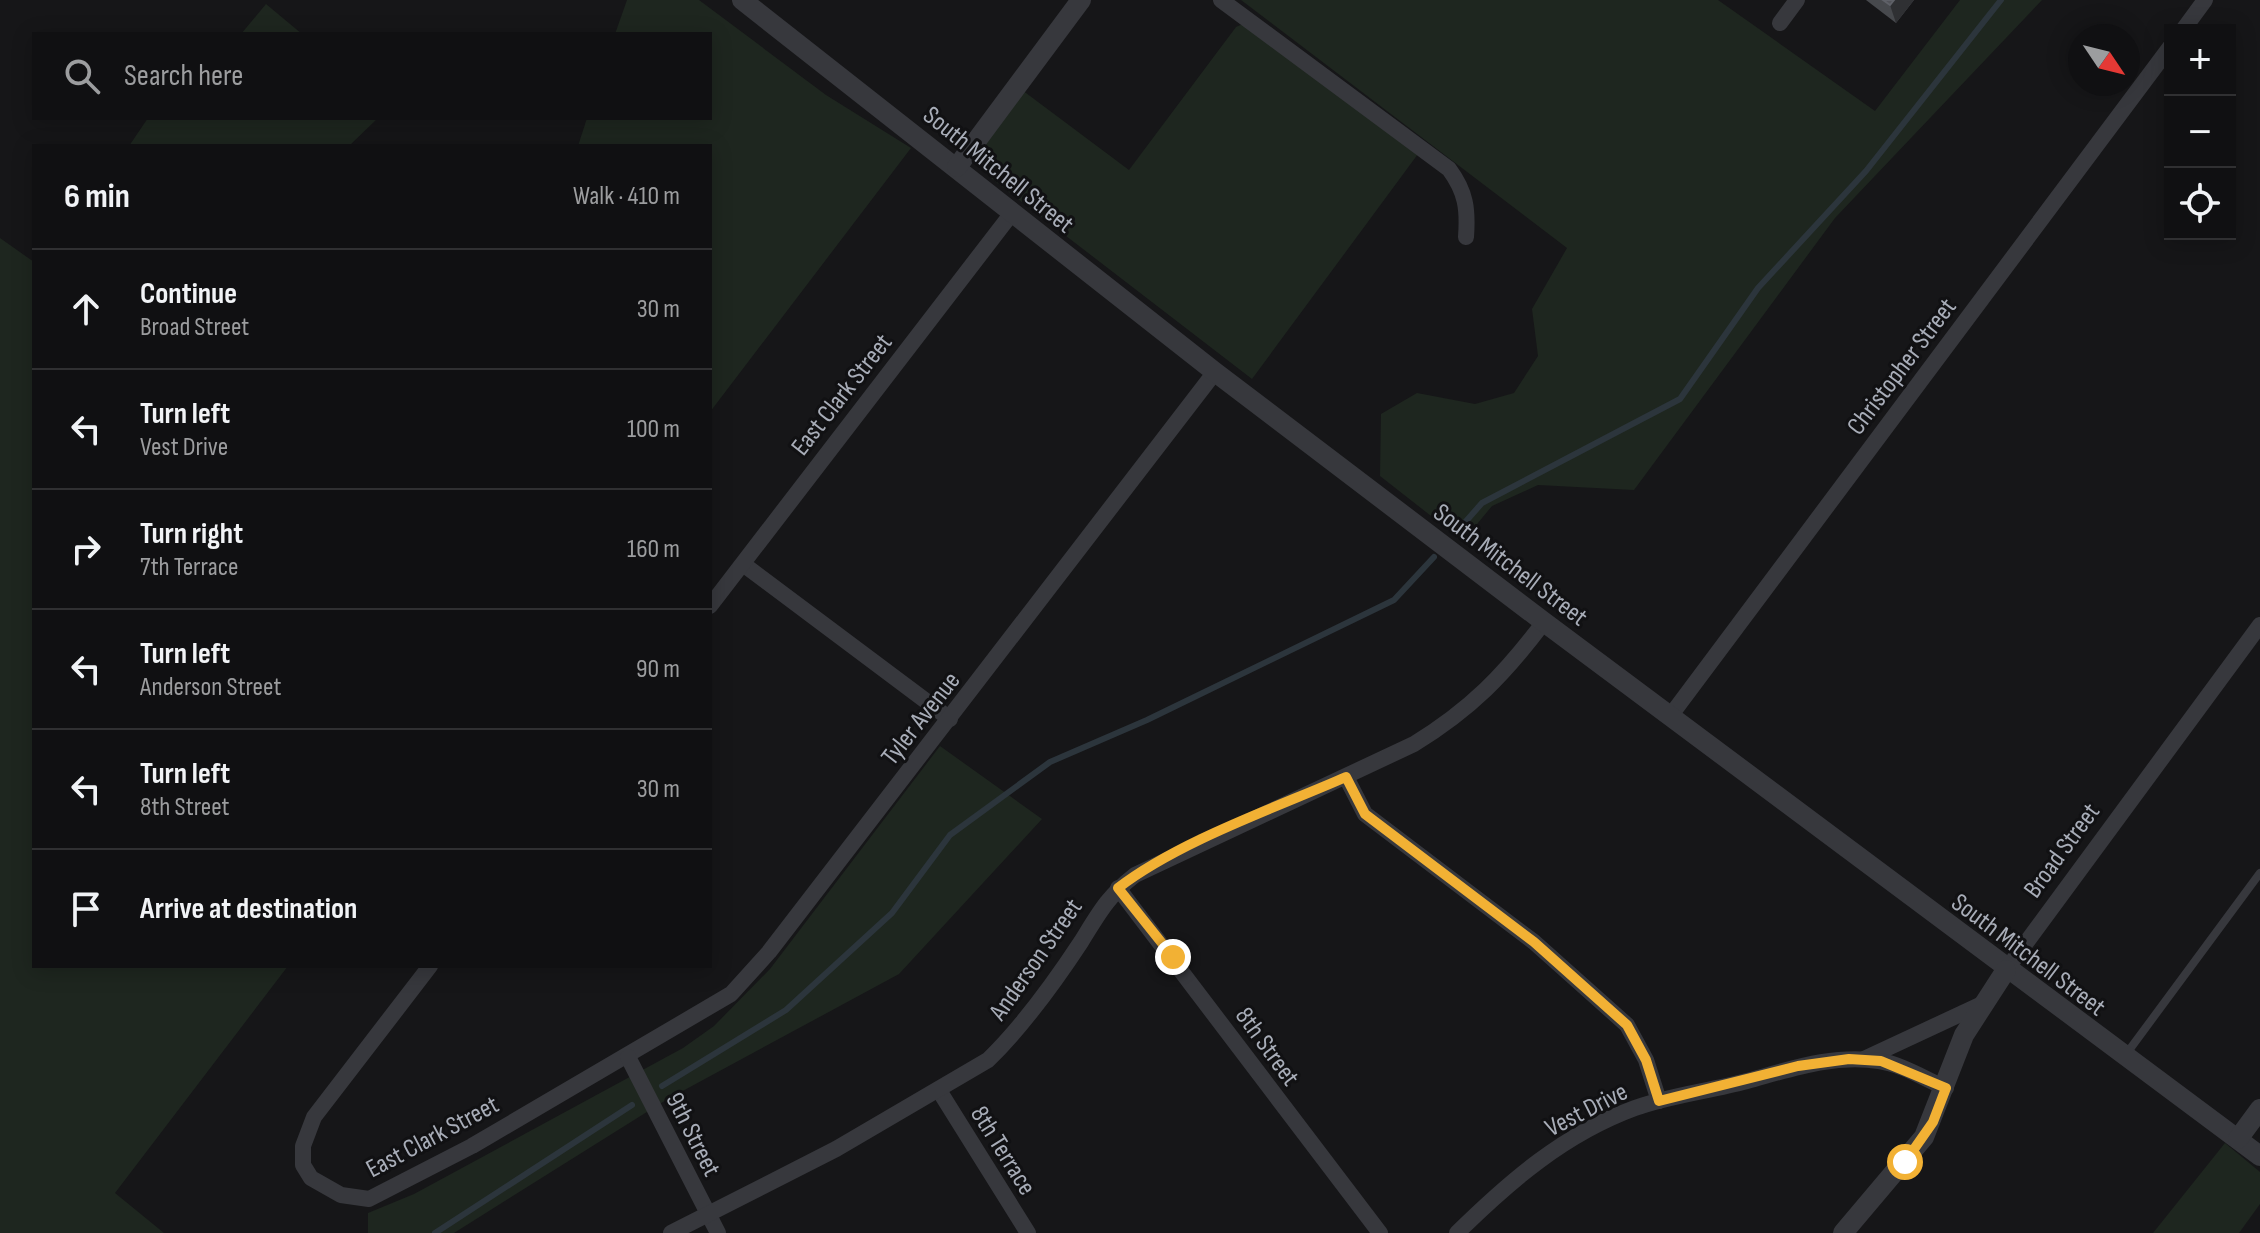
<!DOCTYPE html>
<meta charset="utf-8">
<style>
:root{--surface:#101012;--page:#1e1e20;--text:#f1f3f6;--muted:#9c9d9f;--line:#303032}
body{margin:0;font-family:"Sofia Sans Condensed",sans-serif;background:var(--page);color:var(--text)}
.controls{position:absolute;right:24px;top:24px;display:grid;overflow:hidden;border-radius:0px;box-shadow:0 4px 20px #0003}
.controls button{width:72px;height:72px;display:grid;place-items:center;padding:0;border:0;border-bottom:2px solid var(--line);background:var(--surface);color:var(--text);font:40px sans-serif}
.compass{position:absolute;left:2068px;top:24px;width:72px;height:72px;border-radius:50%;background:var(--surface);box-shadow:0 4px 20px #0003;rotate:125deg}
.stop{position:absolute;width:24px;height:24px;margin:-18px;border:6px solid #f2b134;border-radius:50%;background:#fff}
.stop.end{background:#f2b134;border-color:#fff;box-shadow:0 2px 8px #0008}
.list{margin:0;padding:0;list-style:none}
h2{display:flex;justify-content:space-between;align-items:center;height:104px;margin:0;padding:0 32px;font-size:34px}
h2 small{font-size:26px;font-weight:400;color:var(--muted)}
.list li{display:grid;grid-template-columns:52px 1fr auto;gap:24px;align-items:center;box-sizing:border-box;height:120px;padding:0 32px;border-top:2px solid var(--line)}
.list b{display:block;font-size:30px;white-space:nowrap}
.list p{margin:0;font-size:26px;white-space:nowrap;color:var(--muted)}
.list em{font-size:26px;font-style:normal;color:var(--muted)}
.icon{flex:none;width:44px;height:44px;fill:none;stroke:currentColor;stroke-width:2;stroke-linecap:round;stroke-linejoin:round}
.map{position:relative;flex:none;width:2260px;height:1233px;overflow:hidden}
.search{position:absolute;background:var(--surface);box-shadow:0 4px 20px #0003;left:32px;top:32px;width:680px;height:88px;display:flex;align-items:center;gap:20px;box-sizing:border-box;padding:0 28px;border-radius:0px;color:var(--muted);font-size:30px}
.panel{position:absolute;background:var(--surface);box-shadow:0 4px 20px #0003;left:32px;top:144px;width:680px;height:824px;border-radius:0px}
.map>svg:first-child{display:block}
.green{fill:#1e261f}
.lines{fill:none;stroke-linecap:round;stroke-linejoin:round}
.stream{stroke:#2c353c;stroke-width:6}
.service{stroke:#37383d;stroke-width:8}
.minor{stroke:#37383d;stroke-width:16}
.tertiary{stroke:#37383d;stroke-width:20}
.wall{fill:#47494d}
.shaded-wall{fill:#2f3033}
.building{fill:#525359;stroke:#5f6168;stroke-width:2}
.route{stroke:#f2b134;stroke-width:10}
.labels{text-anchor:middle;stroke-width:6;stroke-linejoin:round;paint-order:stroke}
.street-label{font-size:26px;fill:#a8adb8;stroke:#111113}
</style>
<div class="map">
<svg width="2260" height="1233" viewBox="0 0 2260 1233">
<rect width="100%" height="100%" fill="#161618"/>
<g class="green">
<polygon points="627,0 699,0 826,95 911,148 710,412 710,146 578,146 587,118 710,118 710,34 615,34"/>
<polygon points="1241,0 1718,0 1875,111 1960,0 2042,0 1835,218 1634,490 1538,485 1492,506 1463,541 1380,476 1381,414 1417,393 1475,404 1514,393 1538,356 1532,309 1567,248"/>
<polygon points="266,4 302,34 241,34"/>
<polygon points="1245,23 1418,154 1252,379 992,179 979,157 982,146 1022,90 1129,170 1236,27"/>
<polygon points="148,118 378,118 349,146 129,146"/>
<polygon points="0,238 34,262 34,966 288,966 115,1193 164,1233 0,1233"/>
<polygon points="940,746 1042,819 899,974 666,1100 454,1233 368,1233 368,1213 414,1194 683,1048 714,1026 770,969"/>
<polygon points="2225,1143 2260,1172 2260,1204 2239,1233 2153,1233"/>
</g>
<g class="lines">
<g class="stream">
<polyline points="1460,528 1482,503 1680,399 1758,288 1866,171 2001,0"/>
<polyline points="662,1086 786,1010 892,913 950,835 1050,762 1147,720 1394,600 1434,557"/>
<polyline points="435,1233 632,1105"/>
</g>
<polyline class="service" points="2127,1053 2260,873"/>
<g class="minor">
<path d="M1221,0L1449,169C1466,192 1468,209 1466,237"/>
<polyline points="1780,23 1797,0"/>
<polyline points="2183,30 2205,0"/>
<polyline points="743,564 950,719"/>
<polyline points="710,606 1012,213"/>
<polyline points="1671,715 2170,47"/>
<polyline points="1346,777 1365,814 1534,942 1627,1025 1646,1060 1659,1101"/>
<polyline points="1118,888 1380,1233"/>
<polyline points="430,966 314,1117 303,1146 303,1165 311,1178 341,1195 369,1199 472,1146 731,994 769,952 1215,372"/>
<polyline points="2006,970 2260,625"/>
<polyline points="628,1057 718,1233"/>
<polyline points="1864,1059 1982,1004"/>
<polyline points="940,1092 1028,1233"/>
<path d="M671,1233L836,1149L988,1060C1023,1026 1054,983 1081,942C1099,913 1108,896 1135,875L1414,744C1471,709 1504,675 1544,622"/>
<path d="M1457,1233C1510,1181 1564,1134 1635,1108C1671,1095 1710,1091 1747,1081C1791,1069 1833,1054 1879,1061C1901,1064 1925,1079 1946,1088"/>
</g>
<g class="tertiary">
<polyline points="742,0 1215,372 1544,622 2260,1156"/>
<polyline points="957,167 1081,0"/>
<polyline points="2238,1139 2260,1109"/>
<polyline points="1843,1233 1924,1137 1964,1035 2006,970"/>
</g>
</g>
<polygon class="wall" points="1866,0 1914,0 1896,23"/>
<polygon class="shaded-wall" points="1894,0 1914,0 1896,23 1890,5"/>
<polygon class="building" points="1883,0 1894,0 1890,5"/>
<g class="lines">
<path class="route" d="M1173,957L1118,888C1179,841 1275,808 1346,777L1365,814L1534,942L1627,1025L1646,1060L1659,1101L1798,1066L1849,1059L1881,1061L1946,1088L1933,1122L1905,1162"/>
</g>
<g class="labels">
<g class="street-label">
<text transform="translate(999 169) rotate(39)" y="9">South Mitchell Street</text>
<text transform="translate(1901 366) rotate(-53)" y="9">Christopher Street</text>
<text transform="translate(841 394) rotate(-52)" y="9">East Clark Street</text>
<text transform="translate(1511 564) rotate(37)" y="9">South Mitchell Street</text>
<text transform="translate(920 718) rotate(-52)" y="9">Tyler Avenue</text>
<text transform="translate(2061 850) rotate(-54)" y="9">Broad Street</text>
<text transform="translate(2029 954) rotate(37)" y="9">South Mitchell Street</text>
<text transform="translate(1035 959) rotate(-55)" y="9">Anderson Street</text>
<text transform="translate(1268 1046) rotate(54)" y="9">8th Street</text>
<text transform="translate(1586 1109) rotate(-27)" y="9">Vest Drive</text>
<text transform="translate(694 1134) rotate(63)" y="9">9th Street</text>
<text transform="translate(432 1136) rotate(-28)" y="9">East Clark Street</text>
<text transform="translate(1004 1150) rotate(58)" y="9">8th Terrace</text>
</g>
</g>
</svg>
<div class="controls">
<button>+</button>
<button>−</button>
<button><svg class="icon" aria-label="locate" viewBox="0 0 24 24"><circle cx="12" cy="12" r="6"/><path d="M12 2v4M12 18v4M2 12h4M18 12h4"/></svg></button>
</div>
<svg class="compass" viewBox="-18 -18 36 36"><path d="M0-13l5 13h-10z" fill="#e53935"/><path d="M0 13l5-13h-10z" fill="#9c9d9f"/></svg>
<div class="stop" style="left:1905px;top:1162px"></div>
<div class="stop end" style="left:1173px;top:957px"></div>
<div class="search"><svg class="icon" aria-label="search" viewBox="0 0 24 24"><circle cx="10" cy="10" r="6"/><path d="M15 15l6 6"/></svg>Search here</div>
<section class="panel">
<h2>6 min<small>Walk · 410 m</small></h2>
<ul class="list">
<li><svg class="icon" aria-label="ahead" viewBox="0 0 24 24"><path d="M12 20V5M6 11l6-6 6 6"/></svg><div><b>Continue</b><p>Broad Street</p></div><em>30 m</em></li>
<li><svg class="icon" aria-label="left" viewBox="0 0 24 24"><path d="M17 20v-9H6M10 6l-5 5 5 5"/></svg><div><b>Turn left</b><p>Vest Drive</p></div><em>100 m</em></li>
<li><svg class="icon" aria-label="right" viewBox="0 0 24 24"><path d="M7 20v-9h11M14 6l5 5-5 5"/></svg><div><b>Turn right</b><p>7th Terrace</p></div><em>160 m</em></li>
<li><svg class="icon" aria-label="left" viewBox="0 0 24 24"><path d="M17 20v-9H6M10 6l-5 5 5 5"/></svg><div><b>Turn left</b><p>Anderson Street</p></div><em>90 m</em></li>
<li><svg class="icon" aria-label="left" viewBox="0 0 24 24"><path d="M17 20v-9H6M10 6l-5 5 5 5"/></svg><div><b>Turn left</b><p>8th Street</p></div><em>30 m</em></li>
<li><svg class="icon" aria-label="arrive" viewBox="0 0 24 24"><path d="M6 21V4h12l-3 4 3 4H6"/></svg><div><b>Arrive at destination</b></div></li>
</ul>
</section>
</div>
